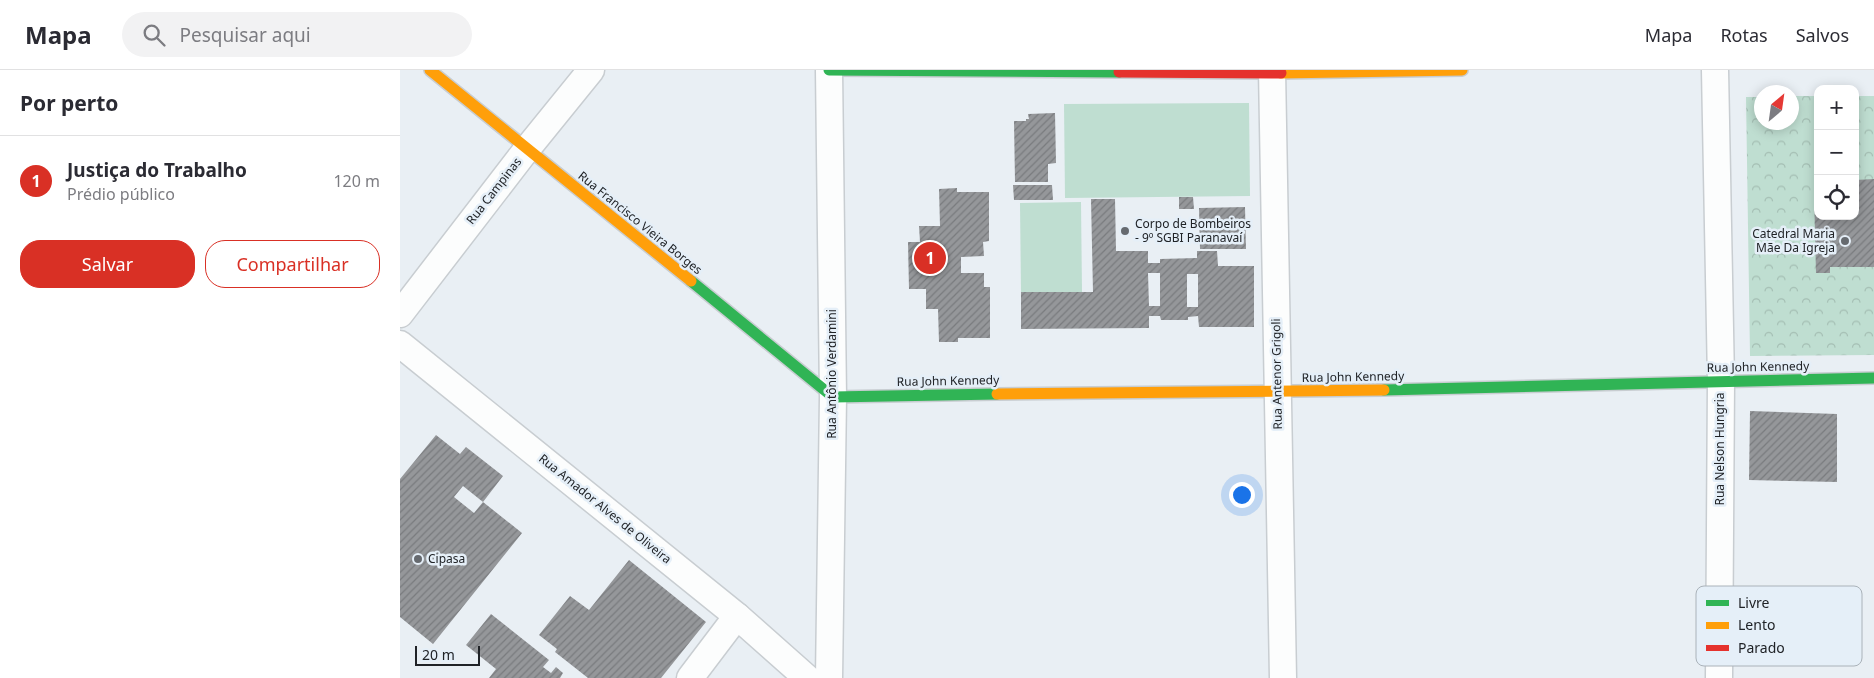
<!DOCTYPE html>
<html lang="pt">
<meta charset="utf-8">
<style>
:root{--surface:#fff;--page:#f2f2f3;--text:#2b2b33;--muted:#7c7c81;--line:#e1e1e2;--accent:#d93025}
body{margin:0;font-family:"Noto Sans",sans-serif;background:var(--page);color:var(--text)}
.controls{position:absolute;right:15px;top:15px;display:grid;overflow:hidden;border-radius:10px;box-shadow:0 2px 12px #0003}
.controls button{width:45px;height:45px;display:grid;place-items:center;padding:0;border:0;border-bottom:1px solid var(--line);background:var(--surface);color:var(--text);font:25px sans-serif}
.compass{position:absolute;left:1354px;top:15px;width:45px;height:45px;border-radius:50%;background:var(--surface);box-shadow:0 2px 12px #0003;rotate:29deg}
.scale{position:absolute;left:15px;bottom:12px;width:65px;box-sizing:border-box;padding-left:5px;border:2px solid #202327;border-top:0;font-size:14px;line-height:18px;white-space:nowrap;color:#202327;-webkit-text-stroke:4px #e5eff8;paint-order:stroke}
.you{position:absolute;left:841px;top:424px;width:18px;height:18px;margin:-12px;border:4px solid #fff;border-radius:50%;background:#1a73e8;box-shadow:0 0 0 8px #1a73e833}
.badge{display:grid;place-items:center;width:32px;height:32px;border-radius:50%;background:var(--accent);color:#fff;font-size:16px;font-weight:700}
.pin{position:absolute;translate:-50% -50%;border:2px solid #fff;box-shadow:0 1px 5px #0006}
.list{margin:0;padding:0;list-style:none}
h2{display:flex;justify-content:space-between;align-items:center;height:65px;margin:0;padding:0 20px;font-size:21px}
h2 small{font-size:16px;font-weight:400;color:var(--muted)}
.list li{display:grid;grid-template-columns:32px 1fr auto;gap:15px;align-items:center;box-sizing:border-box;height:90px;padding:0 20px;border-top:1px solid var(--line)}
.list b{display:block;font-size:19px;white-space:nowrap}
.list p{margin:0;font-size:16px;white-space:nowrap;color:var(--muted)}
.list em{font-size:16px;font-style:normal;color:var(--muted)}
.actions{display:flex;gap:10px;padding:15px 20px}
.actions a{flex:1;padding:11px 0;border:1px solid var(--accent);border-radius:20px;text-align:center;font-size:18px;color:var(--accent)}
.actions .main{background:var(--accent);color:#fff}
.icon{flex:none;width:28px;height:28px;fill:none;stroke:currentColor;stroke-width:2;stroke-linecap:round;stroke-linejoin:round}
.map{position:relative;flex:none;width:1474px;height:608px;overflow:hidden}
header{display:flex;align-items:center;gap:30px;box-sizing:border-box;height:70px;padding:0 25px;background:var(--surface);border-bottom:1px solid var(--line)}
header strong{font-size:24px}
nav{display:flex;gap:28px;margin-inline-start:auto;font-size:18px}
.search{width:350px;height:45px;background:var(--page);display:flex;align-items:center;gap:12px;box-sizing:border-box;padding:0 18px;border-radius:28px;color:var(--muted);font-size:19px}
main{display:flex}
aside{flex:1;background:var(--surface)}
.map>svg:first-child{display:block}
.green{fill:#bfded1}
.park{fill:url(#park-crowns)}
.building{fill:url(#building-hatch);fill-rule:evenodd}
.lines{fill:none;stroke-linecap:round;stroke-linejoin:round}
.street-casing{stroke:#c8cdd1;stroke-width:29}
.fast-casing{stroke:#c8cdd1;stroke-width:14}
.slow-casing{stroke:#c8cdd1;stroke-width:14}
.jam-casing{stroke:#c8cdd1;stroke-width:14}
.street{stroke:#fcfdfd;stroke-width:26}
.fast{stroke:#30b455;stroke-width:11}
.slow{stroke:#ff9f0a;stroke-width:11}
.jam{stroke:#e5322d;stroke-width:11}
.poi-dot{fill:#666a6f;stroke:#e5eff8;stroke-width:2}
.labels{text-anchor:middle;stroke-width:5;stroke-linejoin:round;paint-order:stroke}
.street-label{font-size:12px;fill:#202327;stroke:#e5eff8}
.poi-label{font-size:12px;fill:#202327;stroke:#e5eff8;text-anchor:start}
.key{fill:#e5eff8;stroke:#aab2b9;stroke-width:1}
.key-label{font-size:14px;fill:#202327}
</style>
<header>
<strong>Mapa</strong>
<div class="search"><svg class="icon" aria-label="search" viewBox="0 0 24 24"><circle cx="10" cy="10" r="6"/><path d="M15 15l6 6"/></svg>Pesquisar aqui</div>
<nav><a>Mapa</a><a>Rotas</a><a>Salvos</a></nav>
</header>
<main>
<aside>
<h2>Por perto<small></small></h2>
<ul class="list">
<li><span class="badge">1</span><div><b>Justiça do Trabalho</b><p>Prédio público</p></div><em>120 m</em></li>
</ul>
<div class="actions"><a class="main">Salvar</a><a>Compartilhar</a></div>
</aside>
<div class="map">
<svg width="1474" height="608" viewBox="0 0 1474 608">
<defs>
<pattern id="park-crowns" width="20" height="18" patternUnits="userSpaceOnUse" patternTransform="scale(1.25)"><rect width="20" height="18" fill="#bfded1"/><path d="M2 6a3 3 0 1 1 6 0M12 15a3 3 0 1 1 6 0" fill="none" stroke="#a4beb3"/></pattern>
<pattern id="building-hatch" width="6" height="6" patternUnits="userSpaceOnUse" patternTransform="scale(1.25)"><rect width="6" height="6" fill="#95979a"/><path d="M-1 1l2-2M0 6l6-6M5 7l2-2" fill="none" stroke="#797b7e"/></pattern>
</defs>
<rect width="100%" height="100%" fill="#e9eff4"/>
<g class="green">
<polygon points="849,33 850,126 665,128 664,34"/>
<polygon points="681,132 682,222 621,222 620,133"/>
</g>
<polygon class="park" points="1392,26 1418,26 1418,146 1455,146 1455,26 1474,26 1474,285 1350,286 1346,27 1361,27 1362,52 1392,52"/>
<g class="building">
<polygon points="655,43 656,93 648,94 648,112 615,112 614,51 626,51 626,49 629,49 628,44"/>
<polygon points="1474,109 1474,197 1430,197 1430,203 1416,203 1414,121 1418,121 1418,146 1455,146 1455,110"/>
<polygon points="613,115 652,115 653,130 614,130"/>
<polygon points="557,118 557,122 589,122 589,171 583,172 584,186 561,187 561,203 584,203 584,217 590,217 590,268 558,268 558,272 539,272 538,239 526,239 526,219 509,219 508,172 520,172 519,156 540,156 539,119"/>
<polygon points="779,127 793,127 794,139 779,139"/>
<path d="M691,129H715L716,181H748V193H760V189L797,188V181H817L818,196H854V257H799L798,246L788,247V250H761L760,246H749V258L621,259V222H693ZM748,203H760V236H749ZM787,204H798V237H787Z"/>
<polygon points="845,137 846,179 800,179 799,138"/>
<polygon points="1350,341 1437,344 1437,412 1349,410"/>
<polygon points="36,365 60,384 66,377 103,406 83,432 63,416 54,427 74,443 83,432 122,463 33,574 0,547 0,409"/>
<polygon points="229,490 306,552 261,608 188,608 155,582 157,579 139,565 170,526 189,540"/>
<polygon points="91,544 149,590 143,597 151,603 156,597 163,603 160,608 89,608 96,599 66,575"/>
</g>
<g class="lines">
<g class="street-casing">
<g id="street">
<polyline points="872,0 883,608"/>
<polyline points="1315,0 1321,311 1319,608"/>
<polyline points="0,244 127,79 191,0"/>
<polyline points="0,274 337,546 407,608"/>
<polyline points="290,608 337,546"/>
<polyline points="429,608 433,327 429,0"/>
</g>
</g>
<g class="fast-casing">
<g id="fast">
<polyline points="429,0 719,2"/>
<polyline points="291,211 433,327 597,324"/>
<polyline points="984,320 1474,308"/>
</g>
</g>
<g class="slow-casing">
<g id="slow">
<polyline points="30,0 291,211"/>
<polyline points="881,3 1062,0"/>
<polyline points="597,324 984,320"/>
</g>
</g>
<g class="jam-casing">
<polyline id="jam" points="719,2 881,3"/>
</g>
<use href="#street" class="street"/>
<use href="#fast" class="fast"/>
<use href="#slow" class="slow"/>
<use href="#jam" class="jam"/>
</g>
<g class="poi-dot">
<circle cx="725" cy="161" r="5"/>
<circle cx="1445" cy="171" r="5"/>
<circle cx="18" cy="489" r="5"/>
</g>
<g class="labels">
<g class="street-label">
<text transform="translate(94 121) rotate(-52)" y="4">Rua Campinas</text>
<text transform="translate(240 153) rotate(39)" y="4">Rua Francisco Vieira Borges</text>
<text transform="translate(1358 297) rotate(-1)" y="4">Rua John Kennedy</text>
<text transform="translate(432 304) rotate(-90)" y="4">Rua Antônio Verdamini</text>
<text transform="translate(877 304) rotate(-91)" y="4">Rua Antenor Grigoli</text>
<text transform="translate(953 307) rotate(-1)" y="4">Rua John Kennedy</text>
<text transform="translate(548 311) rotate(-1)" y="4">Rua John Kennedy</text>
<text transform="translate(1320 379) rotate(-90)" y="4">Rua Nelson Hungria</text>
<text transform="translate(205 439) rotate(39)" y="4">Rua Amador Alves de Oliveira</text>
</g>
<g class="poi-label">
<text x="735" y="158">Corpo de Bombeiros<tspan x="735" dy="14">- 9º SGBI Paranavaí</tspan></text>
<text x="1435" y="168" text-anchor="end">Catedral Maria<tspan x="1435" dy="14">Mãe Da Igreja</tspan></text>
<text x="28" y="493">Cipasa</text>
</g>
</g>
<rect x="1296" y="516" width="166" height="80" rx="8" class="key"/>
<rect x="1306" y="530" width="23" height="6" fill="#30b455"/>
<rect x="1306" y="552" width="23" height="7" fill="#ff9f0a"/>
<rect x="1306" y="575" width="23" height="6" fill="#e5322d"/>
<g class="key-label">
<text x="1338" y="538">Livre</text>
<text x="1338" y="560">Lento</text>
<text x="1338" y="583">Parado</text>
</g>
</svg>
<div class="controls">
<button>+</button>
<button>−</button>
<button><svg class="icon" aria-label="locate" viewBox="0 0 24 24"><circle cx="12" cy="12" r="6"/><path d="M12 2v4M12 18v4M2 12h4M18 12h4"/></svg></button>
</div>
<svg class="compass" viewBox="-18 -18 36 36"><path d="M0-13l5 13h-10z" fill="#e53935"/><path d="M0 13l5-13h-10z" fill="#7c7c81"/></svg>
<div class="scale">20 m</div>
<div class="you"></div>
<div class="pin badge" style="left:530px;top:188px">1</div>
</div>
</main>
